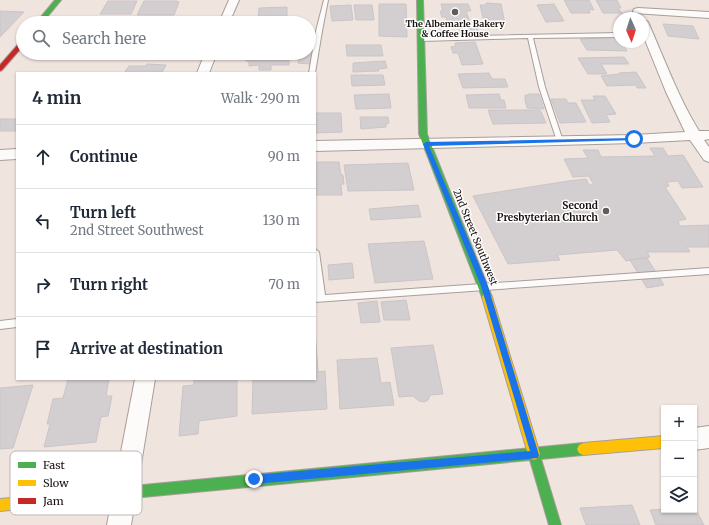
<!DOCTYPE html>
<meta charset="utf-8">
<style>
:root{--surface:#fff;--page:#f6f6f7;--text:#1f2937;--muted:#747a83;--line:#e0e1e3}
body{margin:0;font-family:Merriweather,serif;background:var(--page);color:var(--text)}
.controls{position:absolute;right:12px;bottom:12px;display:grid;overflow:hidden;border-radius:0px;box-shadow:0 1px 3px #0004}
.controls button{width:36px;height:36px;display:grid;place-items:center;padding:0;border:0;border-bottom:1px solid var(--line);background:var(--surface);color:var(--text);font:20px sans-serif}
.compass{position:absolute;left:613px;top:12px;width:36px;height:36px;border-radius:50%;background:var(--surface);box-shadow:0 1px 3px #0004;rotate:177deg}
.stop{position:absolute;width:12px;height:12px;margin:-9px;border:3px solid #1a73e8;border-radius:50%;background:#fff}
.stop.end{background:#1a73e8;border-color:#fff;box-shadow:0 1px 4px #0008}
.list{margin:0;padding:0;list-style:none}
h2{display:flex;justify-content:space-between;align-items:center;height:52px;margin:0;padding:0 16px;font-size:17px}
h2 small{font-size:13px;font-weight:400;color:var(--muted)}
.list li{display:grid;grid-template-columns:26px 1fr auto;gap:12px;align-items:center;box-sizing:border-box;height:64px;padding:0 16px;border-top:1px solid var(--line)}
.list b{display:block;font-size:15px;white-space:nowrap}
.list p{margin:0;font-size:13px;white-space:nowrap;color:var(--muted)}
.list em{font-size:13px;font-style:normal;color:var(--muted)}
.icon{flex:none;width:22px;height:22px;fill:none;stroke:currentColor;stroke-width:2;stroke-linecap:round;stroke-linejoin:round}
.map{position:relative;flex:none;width:709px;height:525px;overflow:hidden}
.search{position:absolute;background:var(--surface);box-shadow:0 1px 3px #0004;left:16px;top:16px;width:300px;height:44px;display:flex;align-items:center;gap:10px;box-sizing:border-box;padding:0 14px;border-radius:22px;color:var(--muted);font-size:15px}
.panel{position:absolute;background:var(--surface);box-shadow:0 1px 3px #0004;left:16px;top:72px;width:300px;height:308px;border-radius:0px}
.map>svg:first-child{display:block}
.building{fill:#d3cecf;stroke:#cac5c7}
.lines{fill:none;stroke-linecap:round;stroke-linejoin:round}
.lane-casing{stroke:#a79e9a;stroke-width:2}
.street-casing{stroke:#a79e9a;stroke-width:2}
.fast-casing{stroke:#a79e9a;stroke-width:2}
.slow-casing{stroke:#a79e9a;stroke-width:2}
.jam-casing{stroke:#a79e9a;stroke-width:2}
.lane{fill:#fdfbfa;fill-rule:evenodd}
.street{fill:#fdfbfa;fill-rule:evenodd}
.fast{fill:#4caf50;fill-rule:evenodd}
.slow{fill:#ffc107;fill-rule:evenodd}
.jam{fill:#c62828;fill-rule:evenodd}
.route{fill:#1a73e8}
.poi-dot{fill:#645a57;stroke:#fff;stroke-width:1.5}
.labels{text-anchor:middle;stroke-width:3;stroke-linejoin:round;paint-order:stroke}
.far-poi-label{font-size:9px;font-weight:bold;fill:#18100e;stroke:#fff}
.poi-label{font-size:10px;font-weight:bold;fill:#18100e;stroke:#fff;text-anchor:end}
.street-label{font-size:10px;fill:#18100e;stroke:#fff}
.key{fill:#fff;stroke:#bab7b7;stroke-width:1}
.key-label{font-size:11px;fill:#18100e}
</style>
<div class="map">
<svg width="709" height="525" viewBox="0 0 709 525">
<rect width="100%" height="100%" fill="#f0e4df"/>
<g class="building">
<polygon points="564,0 589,0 594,10 589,9 590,13 571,13"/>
<polygon points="596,0 617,0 621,8 618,8 622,13 603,13"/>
<polygon points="108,1 137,1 131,14 100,14"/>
<polygon points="144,1 176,1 179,2 174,15 137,15"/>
<polygon points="486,3 501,4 505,24 489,24 488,18 483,18 480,5 487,5"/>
<polygon points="379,4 406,4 407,37 379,36"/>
<polygon points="441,4 468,4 471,11 466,11 471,25 457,26 447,23 446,17 442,17 440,11 443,11"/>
<polygon points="554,4 564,21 546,22 537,5"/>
<polygon points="351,5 353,20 332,21 330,6"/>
<polygon points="354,5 372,5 374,20 356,20"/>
<polygon points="287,7 287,19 258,20 259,8"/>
<polygon points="0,11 24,12 0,37"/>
<polygon points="166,17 198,18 196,23 163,23"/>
<polygon points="663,24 693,26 699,39 668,36"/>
<polygon points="477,28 480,36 462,37 459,29"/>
<polygon points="619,37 619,42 622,42 627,51 587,50 580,39"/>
<polygon points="475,42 483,64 462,65 458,53 453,53 451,47 456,46 455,43"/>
<polygon points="346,45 381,45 383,56 347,56"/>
<polygon points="140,53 173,53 170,59 152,58 153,54"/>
<polygon points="247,53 278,53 278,57 289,57 289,65 271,65 271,70 259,70 259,65 249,66 249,61 246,61"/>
<polygon points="300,54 312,54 310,64 298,63"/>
<polygon points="624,57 629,64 601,64 607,74 588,74 578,58"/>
<polygon points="385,61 387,68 378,69 379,71 353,72 353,63"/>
<polygon points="147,64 166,65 162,73 124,73 129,66 146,66"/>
<polygon points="636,72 646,88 637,88 636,85 607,86 601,76 620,74 619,73"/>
<polygon points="489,73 492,79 505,79 508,87 463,88 458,74"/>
<polygon points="351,75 383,75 385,85 352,86"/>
<polygon points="389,94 391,108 356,109 354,95"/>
<polygon points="499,94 501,100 504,100 506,108 469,108 466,95"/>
<polygon points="528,94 539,94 544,109 527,108 525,100 525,95 528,95"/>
<polygon points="593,96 605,96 616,114 606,115 610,122 592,123 581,100 595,100"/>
<polygon points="551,99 566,99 568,103 576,103 586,122 560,123"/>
<polygon points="488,110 540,110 546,123 493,124"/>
<polygon points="315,113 341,113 342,132 315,133"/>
<polygon points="360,117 388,117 389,123 386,124 386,127 361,129"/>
<rect x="0" y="119" width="17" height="12"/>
<polygon points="650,148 663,148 668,156 683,155 703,187 682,188 678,181 667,182 669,186 665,187 686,219 678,221 680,226 709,225 709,247 687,247 690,252 647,252 650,257 626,261 617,250 557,255 560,260 508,264 473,196 568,181 586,179 589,185 594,185 589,176 573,177 564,159 588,158 583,150 598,150 601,157 655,156"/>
<polygon points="315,162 339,162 341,175 343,175 344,184 341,184 342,195 315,195"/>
<polygon points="408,163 414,190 348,191 344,165"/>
<polygon points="418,205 421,217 371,220 369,209"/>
<polygon points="424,241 433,279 375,283 368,244"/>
<polygon points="647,258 664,285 647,288 630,260"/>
<polygon points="352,263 354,278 329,280 328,265"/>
<polygon points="406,300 410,320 384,320 381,302"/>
<polygon points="377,301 380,322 361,323 358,303"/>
<polygon points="315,331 318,372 325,371 327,409 252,414 253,379 315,379"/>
<polygon points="433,345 443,394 430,395 428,400 424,402 419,401 413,396 399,397 391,348"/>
<polygon points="377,358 381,383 390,382 394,405 340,409 337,360"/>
<polygon points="68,379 109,379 106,396 112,396 108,416 101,417 96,442 44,447 50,424 47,424 53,399 63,398"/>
<polygon points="194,379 237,379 237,416 199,421 198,434 179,436 183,386 194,385"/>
<polygon points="33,385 13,448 0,449 0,388"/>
<polygon points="632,505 640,525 586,525 580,508"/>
<polygon points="694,506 704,525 656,525 650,510 664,509 664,510 694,510"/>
</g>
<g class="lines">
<g class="lane-casing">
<g id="lane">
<polygon points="324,0 328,0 322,31 315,73 309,73 316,31"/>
<polygon points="619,33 619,37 533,38 545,87 563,141 560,143 557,141 539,87 528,38 421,41 418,39 421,37"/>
<polygon points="315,249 319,252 325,295 709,268 709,274 315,302 315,296 316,295 315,284"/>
<polygon points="17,319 17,327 0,329 0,321"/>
</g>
</g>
<g class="street-casing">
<g id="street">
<polygon points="229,0 239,0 229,23 219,23"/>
<polygon points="638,8 709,12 709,18 634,13 633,11 634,9"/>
<path d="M643,19L648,22C664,58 678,97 699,131H709V139L704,140L709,147V162L704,160L690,140L634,143L315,151V141L634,135L685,132L666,92L643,35Z"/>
<polygon points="205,53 217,53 209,73 197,73"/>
<polygon points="17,149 17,159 0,160 0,150"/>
<polygon points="135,379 155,379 131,525 107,525"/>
<polygon points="709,426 709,448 694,450 694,428"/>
</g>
</g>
<g class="fast-casing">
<g id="fast">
<polygon points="55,0 61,0 42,23 36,23"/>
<polygon points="417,0 423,0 427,134 492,297 490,300 487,301 484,300 482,297 419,134"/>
<polygon points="583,443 587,445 589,449 587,453 583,455 541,459 561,525 549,525 530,460 122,499 118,497 116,493 118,489 122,487"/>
</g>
</g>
<g class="slow-casing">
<g id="slow">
<polygon points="487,293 490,294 492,297 540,454 538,458 534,460 530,458 528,454 482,297 484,294"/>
<polygon points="664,436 664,448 583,455 579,453 577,449 579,445 583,443"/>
<polygon points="122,487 126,489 128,493 126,497 122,499 0,511 0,499"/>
</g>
</g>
<g class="jam-casing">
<polygon id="jam" points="23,40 23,46 2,70 0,71 0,65 21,41"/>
</g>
<use href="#lane" class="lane"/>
<use href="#street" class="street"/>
<use href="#fast" class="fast"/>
<use href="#slow" class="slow"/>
<use href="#jam" class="jam"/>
</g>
<polygon class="route" points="634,138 636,138 636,140 429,146 488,286 539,455 538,458 254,484 251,482 250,479 251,476 254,475 530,451 481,286 423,144 426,142"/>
<g class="poi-dot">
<circle cx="455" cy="12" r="4"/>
<circle cx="606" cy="211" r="4"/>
</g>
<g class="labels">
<g class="far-poi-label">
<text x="455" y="27">The Albemarle Bakery<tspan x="455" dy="10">&amp; Coffee House</tspan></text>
</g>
<g class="poi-label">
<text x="598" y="209">Second<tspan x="598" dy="12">Presbyterian Church</tspan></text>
</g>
<g class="street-label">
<text transform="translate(476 237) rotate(68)" y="4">2nd Street Southwest</text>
</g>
</g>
<rect x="10" y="451" width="132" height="64" rx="6" class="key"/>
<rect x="18" y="462" width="18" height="6" fill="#4caf50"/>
<rect x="18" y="480" width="18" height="6" fill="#ffc107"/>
<rect x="18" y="498" width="18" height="6" fill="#c62828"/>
<g class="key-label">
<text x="43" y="469">Fast</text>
<text x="43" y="487">Slow</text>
<text x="43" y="505">Jam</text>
</g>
</svg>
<div class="controls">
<button>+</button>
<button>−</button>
<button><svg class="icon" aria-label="layers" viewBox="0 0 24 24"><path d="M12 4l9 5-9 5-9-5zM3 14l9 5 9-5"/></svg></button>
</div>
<svg class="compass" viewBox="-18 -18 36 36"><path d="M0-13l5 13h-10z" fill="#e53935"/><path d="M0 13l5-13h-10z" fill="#747a83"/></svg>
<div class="stop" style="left:634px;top:139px"></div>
<div class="stop end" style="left:254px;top:479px"></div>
<div class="search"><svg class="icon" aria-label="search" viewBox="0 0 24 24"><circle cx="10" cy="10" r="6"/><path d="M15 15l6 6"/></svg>Search here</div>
<section class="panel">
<h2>4 min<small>Walk · 290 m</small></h2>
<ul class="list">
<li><svg class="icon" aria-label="ahead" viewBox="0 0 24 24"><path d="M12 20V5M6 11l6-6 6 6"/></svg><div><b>Continue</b></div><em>90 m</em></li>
<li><svg class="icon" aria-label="left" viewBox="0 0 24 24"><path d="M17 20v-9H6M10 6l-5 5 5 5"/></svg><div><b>Turn left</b><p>2nd Street Southwest</p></div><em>130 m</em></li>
<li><svg class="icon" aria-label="right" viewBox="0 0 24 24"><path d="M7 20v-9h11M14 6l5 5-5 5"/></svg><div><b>Turn right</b></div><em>70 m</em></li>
<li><svg class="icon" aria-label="arrive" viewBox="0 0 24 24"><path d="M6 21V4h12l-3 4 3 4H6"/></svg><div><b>Arrive at destination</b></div></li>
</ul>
</section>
</div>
